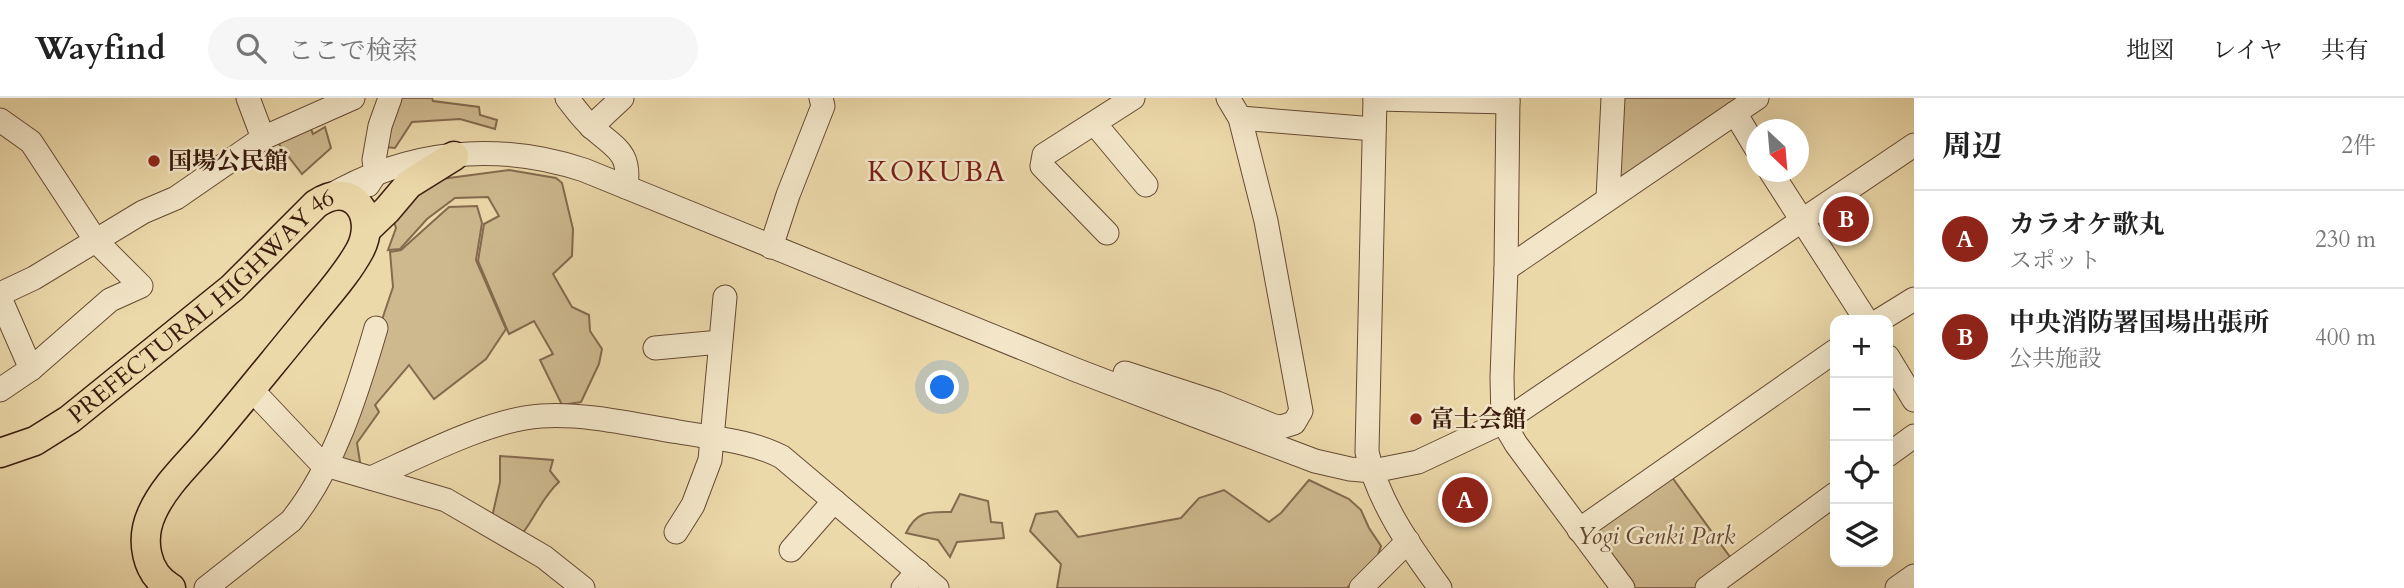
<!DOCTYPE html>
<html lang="ja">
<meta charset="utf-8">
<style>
:root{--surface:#fff;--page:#f6f6f6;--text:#222;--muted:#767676;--line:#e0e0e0;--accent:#8f2418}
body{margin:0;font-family:Cardo,"Noto Serif JP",serif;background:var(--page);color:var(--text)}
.controls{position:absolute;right:21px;bottom:21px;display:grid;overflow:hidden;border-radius:14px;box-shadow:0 7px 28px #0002}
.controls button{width:63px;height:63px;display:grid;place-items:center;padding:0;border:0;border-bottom:2px solid var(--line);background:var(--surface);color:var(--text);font:35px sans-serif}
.compass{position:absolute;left:1746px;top:21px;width:63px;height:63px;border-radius:50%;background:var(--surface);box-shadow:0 7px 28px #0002;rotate:154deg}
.you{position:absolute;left:943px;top:290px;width:24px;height:24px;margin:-18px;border:5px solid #fff;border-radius:50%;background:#1a73e8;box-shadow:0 0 0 10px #1a73e833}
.badge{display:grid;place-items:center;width:46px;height:46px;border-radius:50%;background:var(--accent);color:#fff;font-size:23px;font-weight:700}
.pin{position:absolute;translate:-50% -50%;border:4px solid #fff;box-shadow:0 2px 7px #0006}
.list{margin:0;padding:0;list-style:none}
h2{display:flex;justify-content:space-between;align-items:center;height:91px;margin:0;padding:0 28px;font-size:30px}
h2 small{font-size:23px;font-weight:400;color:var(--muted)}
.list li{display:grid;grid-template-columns:46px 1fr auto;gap:21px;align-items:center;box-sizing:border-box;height:98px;padding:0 28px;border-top:2px solid var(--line)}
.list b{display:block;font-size:26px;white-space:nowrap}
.list p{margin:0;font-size:23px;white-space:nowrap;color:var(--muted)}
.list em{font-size:23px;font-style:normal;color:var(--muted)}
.icon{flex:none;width:38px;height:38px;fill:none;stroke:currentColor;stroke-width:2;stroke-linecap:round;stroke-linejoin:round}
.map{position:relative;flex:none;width:1914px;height:490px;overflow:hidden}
header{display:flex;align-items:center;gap:42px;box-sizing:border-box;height:98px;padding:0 35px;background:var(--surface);border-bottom:2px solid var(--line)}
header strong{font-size:33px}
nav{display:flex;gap:38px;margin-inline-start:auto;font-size:24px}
.search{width:490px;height:63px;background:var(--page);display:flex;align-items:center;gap:18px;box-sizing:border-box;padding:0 24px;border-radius:38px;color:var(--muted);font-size:26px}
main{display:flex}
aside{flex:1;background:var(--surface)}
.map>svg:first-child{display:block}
.green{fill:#ceb98f;stroke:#846a4e;stroke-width:2}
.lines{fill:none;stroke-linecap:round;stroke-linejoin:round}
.minor-casing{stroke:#664a34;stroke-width:25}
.major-casing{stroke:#3a1b0d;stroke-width:31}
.minor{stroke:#f3e6c8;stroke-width:23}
.major{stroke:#ecd9aa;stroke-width:28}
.poi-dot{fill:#8f2418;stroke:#f3e6c8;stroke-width:2.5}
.labels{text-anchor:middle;stroke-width:5;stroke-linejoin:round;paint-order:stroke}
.poi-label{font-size:24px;font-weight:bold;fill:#3a1b0d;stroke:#f3e6c8;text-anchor:start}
.street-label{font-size:24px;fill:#3a1b0d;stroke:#f3e6c8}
.park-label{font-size:24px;font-style:italic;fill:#664a34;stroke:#f3e6c8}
.quarter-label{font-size:28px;letter-spacing:2px;fill:#7a1f14;stroke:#f3e6c8}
</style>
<header>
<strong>Wayfind</strong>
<div class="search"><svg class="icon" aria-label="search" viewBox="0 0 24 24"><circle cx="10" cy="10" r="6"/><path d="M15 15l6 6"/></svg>ここで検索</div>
<nav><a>地図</a><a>レイヤ</a><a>共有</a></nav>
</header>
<main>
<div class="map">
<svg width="1914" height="490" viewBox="0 0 1914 490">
<rect width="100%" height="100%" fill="#ecd9aa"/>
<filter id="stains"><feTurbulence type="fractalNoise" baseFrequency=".00286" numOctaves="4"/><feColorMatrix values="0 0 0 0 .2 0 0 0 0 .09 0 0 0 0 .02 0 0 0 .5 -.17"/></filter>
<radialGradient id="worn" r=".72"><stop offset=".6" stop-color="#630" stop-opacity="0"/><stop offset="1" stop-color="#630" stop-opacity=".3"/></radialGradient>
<g class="green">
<polygon points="398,0 432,0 433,3 479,9 480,17 497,22 495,31 460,21 412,24 395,50 385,49"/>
<polygon points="1620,0 1747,0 1624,85 1618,80"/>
<polygon points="308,24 313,36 325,29 331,50 302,76 275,41"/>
<polygon points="509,72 556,80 562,85 573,131 572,158 553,176 572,209 589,217 590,233 602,251 599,266 581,304 562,307 540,262 553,256 534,223 509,236 478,163 484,126 499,118 488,99 455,100 427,121 400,151 388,152 396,130 393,121 434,82"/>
<polygon points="477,108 482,125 476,162 506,231 486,261 434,301 409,267 375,307 379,314 357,345 361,370 345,369 337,356 393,189 390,154 401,152 449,109"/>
<path d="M500,358L553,362L550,373L559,384C543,398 536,418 522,436L492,419L500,384Z"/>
<polygon points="1666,371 1733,463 1695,490 1632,490 1590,424"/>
<polygon points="1309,382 1349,401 1361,412 1369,430 1381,448 1377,460 1347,490 1057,490 1061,466 1030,433 1036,416 1057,413 1078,439 1181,420 1199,400 1224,392 1269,424 1281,415"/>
<path d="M960,396L988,403L991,424L1002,425L1004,440L957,444L950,459L938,442L906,435C917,412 929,414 951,414Z"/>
</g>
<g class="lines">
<g class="minor-casing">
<g id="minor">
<polyline points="248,0 263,40"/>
<path d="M567,0C575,10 583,22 593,30C616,51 631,54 626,89"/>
<path d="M1375,0L1367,354C1378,404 1410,449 1440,490"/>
<polyline points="1508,0 1506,171 1502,279 1503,324 1516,346 1623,490"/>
<polyline points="1375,1 1508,4"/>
<polyline points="1735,15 1756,50"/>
<polyline points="1240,20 1374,31"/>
<polyline points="0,22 31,44 96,143 141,188 110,202 31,271 0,292"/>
<polyline points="1095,26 1146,87"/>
<polyline points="591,29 622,0"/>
<polyline points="1771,74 1866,222"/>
<polyline points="368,87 376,75 374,62 380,28 390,0"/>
<path d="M326,100C407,52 496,43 584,72L1076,272L1212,324L1315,363L1350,371L1373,373L1418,364L1503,324L1914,47"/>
<polyline points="1608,100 1613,0"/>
<polyline points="1107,135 1042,68 1044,57 1133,0"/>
<polyline points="771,149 788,97 823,8 821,0"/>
<polyline points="1506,171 1757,0"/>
<polyline points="0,196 34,180 143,114 176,100 263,40 353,0"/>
<polyline points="0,200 31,271"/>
<polyline points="1880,222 1914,201"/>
<polyline points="655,250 720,244"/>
<polyline points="1888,259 1914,302"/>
<polyline points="1125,275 1217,305 1274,328 1281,329 1294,325 1301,313 1266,123 1240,20 1228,0"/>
<polyline points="251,291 322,366 446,402 544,459 583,490"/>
<polyline points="1888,357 1914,338"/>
<path d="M371,380C418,359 490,321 541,318C587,315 634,327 679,334C712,340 752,343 782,359L937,490"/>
<polyline points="1579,432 1835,253"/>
<polyline points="676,434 693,407 710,362 725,199"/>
<polyline points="791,452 834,403"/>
<path d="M206,490L291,423C334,370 357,295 376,230"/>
<polyline points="903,490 918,473"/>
<polyline points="1361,490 1408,443"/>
<polyline points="1707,490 1835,396"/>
<polyline points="1897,490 1914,478"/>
</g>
</g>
<g class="major-casing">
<g id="major">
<polyline points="367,131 387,112 409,86 454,58"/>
<path id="s1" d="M0,355L35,343L70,321L232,190L316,106C352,81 378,117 360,152C346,178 324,201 306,224C273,264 241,304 207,344C188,366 164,388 152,415C140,441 145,475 171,490"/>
</g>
</g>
<use href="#minor" class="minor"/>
<use href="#major" class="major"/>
</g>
<g class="poi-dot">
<circle cx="154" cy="63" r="7"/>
<circle cx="1416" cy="321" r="7"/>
</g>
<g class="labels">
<g class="poi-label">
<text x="168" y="71">国場公民館</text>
<text x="1430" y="329">富士会館</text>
</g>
<g class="street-label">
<text dy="8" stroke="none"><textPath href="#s1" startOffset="252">PREFECTURAL HIGHWAY 46</textPath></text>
</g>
<g class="park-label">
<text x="1656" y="446">Yogi Genki Park</text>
</g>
<g class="quarter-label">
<text x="937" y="83">KOKUBA</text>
</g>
</g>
<rect width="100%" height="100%" filter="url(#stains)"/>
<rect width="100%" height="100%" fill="url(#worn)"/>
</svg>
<div class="controls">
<button>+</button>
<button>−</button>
<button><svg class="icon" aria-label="locate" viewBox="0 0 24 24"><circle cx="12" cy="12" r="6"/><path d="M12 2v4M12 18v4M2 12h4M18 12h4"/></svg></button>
<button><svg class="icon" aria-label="layers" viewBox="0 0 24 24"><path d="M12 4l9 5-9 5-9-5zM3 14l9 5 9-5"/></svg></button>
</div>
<svg class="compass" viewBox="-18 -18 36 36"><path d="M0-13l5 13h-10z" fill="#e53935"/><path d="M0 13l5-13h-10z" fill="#767676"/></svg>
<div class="you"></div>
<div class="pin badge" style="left:1465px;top:402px">A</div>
<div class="pin badge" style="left:1846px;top:121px">B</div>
</div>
<aside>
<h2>周辺<small>2件</small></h2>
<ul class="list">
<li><span class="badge">A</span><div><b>カラオケ歌丸</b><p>スポット</p></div><em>230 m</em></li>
<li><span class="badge">B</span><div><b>中央消防署国場出張所</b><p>公共施設</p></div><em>400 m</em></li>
</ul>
</aside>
</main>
